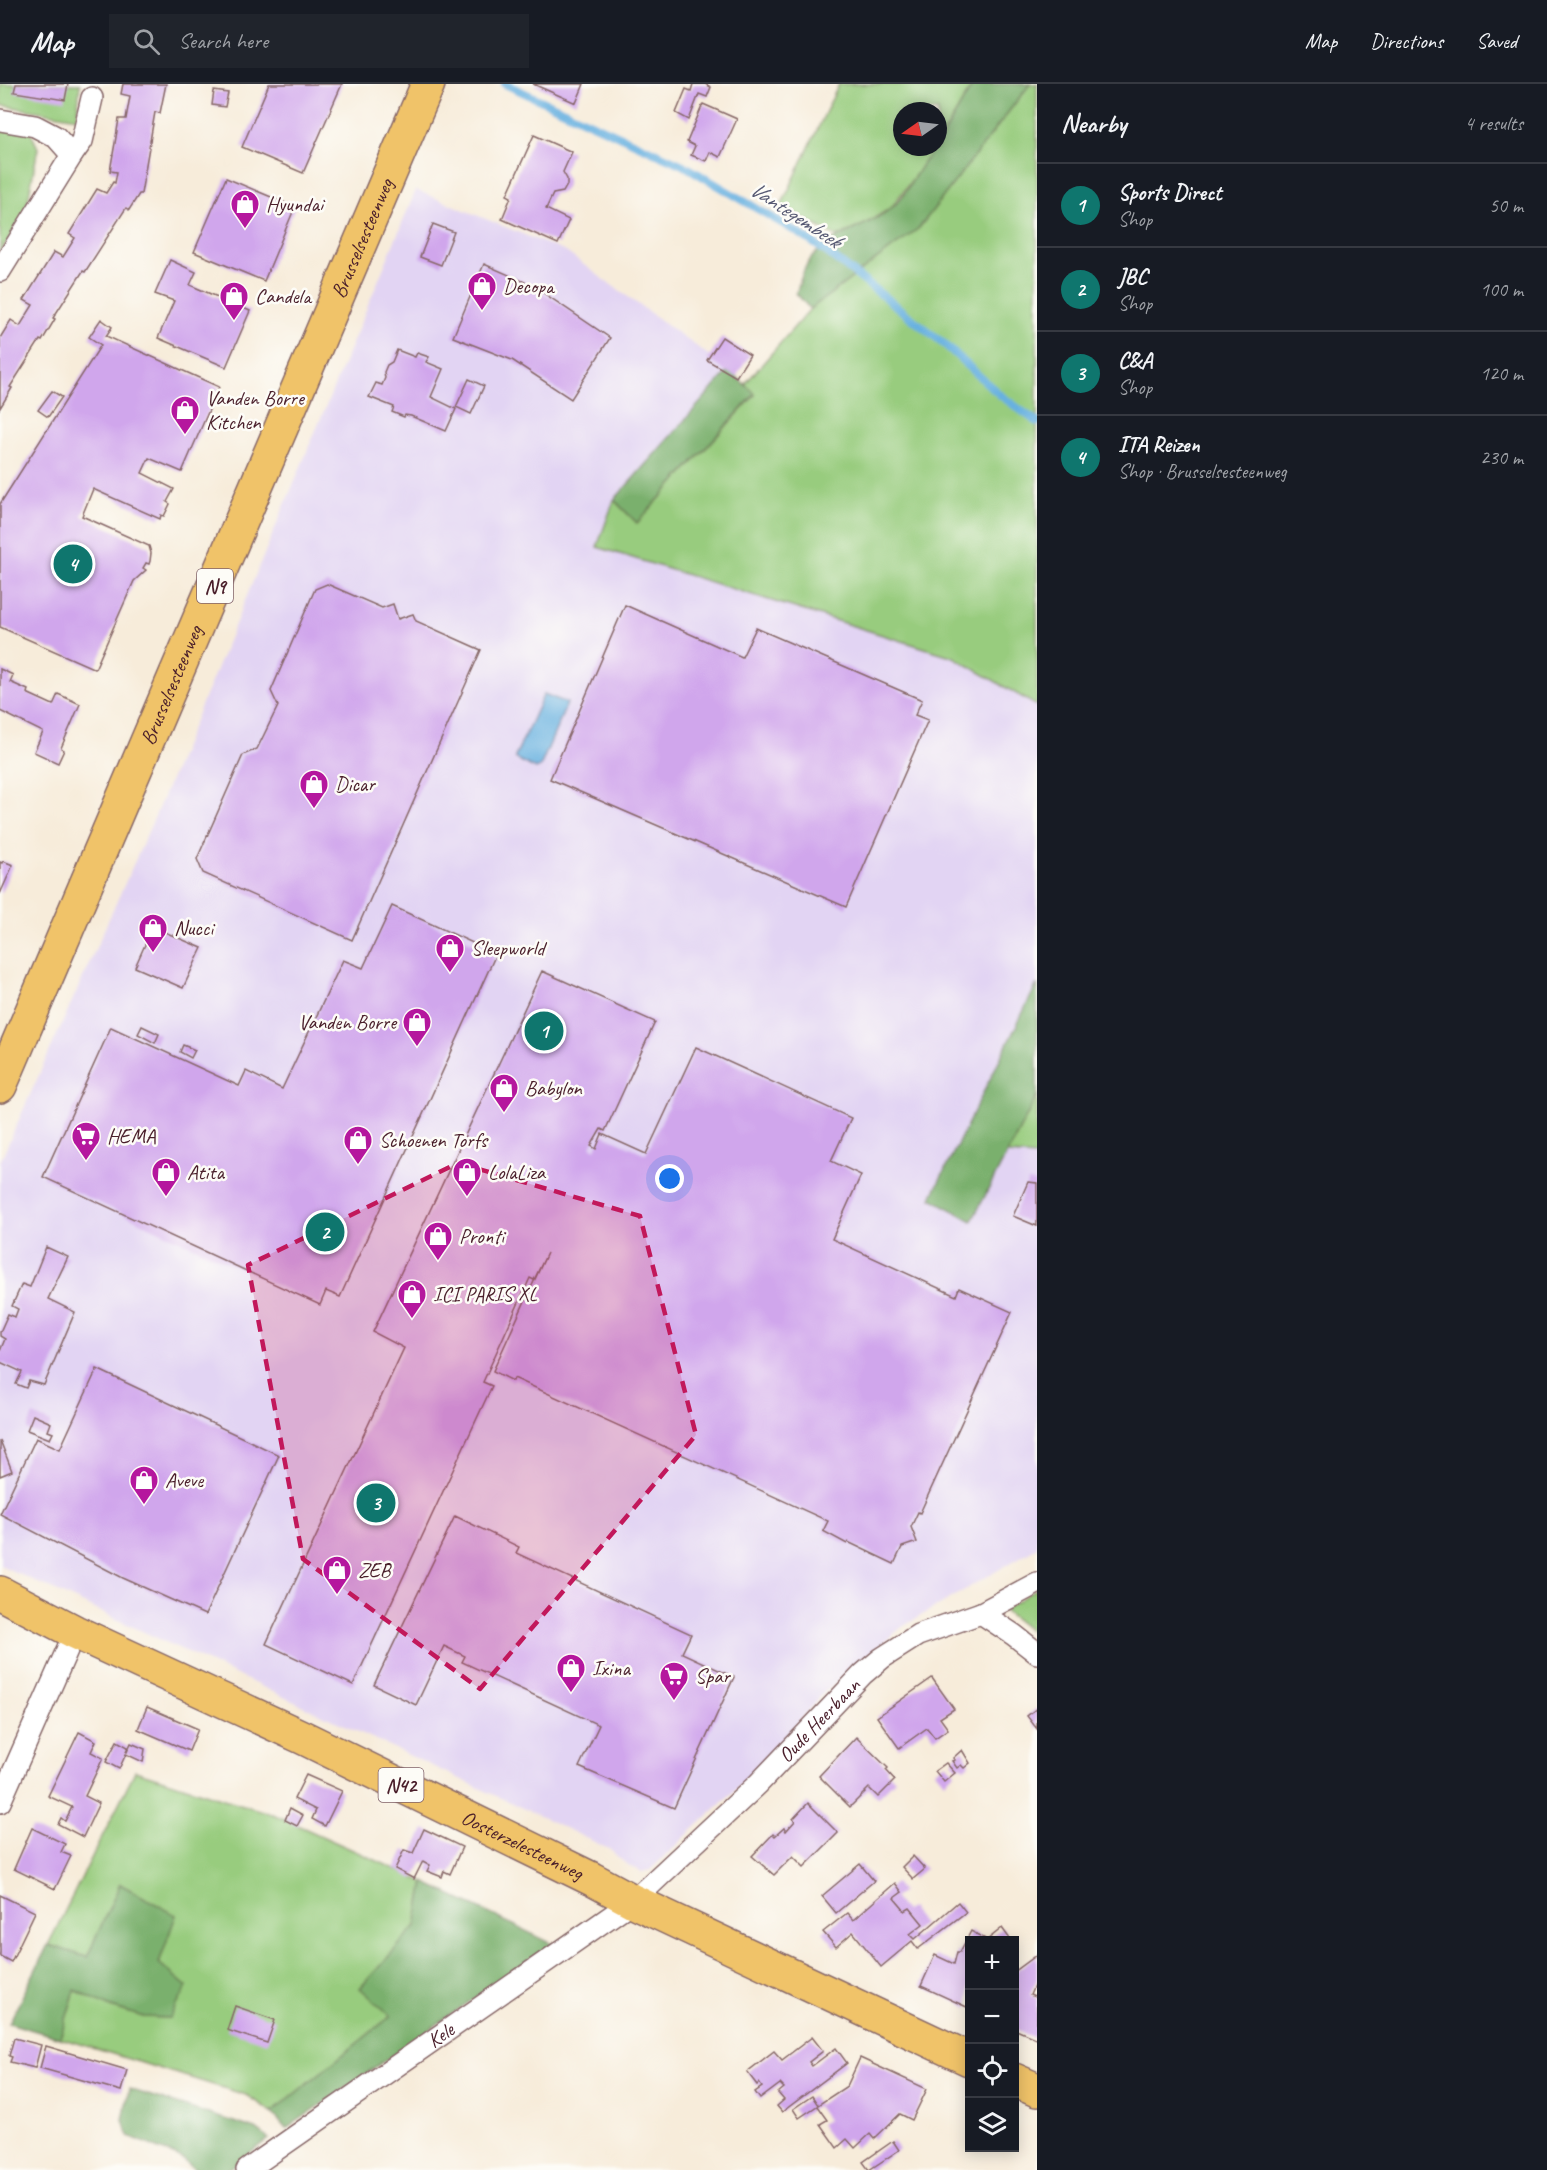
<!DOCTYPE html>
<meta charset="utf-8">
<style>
:root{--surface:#171b24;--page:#20242c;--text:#f1f3f6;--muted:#9ea1a6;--line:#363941;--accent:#0f766e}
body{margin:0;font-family:Caveat,sans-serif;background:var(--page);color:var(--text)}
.controls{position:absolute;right:18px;bottom:18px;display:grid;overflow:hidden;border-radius:0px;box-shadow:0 3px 15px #0003}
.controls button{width:54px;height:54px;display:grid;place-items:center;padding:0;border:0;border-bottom:2px solid var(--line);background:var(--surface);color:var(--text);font:30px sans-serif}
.compass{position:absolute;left:893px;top:18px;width:54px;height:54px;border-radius:50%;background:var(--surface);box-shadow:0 3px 15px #0003;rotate:256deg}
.you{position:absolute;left:670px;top:1095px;width:21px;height:21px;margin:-15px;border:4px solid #fff;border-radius:50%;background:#1a73e8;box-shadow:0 0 0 9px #1a73e833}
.badge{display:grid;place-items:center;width:39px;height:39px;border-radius:50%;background:var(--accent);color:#fff;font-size:20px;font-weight:700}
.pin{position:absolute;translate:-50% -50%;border:3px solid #fff;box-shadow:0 2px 6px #0006}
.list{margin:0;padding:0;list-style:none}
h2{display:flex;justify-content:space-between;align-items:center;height:78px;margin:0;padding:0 24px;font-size:26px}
h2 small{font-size:20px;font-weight:400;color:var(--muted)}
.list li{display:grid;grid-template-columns:39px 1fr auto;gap:18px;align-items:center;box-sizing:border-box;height:84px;padding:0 24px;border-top:2px solid var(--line)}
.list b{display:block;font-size:22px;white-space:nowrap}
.list p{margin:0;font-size:20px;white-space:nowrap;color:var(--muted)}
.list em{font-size:20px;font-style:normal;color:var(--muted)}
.icon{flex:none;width:33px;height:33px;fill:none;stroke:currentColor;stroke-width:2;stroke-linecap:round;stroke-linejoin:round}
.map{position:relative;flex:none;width:1037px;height:2086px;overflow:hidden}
header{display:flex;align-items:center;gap:36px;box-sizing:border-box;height:84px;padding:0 30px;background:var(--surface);border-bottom:2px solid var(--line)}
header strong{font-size:28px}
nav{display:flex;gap:33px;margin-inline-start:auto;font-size:21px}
.search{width:420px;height:54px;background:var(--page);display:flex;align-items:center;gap:15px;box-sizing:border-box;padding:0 21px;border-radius:0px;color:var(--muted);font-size:22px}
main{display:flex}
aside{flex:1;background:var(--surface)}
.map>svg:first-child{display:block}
.built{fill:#e2d4f3}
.green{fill:#98cc7e;stroke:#717654;stroke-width:1.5}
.forest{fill:#7ab06d;stroke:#62684c;stroke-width:1.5}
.water{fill:#68b1e0;stroke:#596886;stroke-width:1.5}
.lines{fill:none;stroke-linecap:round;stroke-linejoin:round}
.stream{stroke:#68b1e0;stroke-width:8}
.building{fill:#d0a6ec}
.minor-casing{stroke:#876768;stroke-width:24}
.primary-casing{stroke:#876768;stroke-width:36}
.minor{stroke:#fff;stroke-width:21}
.primary{stroke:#f0c369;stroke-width:33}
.marked{fill:#c2185b;fill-opacity:0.2;stroke:#c2185b;stroke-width:4.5;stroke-dasharray:12 8;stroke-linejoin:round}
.labels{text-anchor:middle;stroke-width:5;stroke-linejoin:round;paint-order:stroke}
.shield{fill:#fdfcf7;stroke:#806168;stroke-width:1.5}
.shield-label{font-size:20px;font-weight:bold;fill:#4a1f2b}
.poi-label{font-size:21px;fill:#4a1f2b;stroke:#fdfcf7;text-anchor:start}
.street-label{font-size:21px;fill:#4a1f2b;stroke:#fdfcf7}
.water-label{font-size:22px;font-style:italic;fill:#565973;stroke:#fdfcf7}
</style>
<header>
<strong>Map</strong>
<div class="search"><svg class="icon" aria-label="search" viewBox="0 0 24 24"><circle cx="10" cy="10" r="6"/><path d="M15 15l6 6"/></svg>Search here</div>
<nav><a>Map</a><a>Directions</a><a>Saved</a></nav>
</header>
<main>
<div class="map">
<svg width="1037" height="2086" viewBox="0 0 1037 2086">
<rect width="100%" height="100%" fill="#fdfcf7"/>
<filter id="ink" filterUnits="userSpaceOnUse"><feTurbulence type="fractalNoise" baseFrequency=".0167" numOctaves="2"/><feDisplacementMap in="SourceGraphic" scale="12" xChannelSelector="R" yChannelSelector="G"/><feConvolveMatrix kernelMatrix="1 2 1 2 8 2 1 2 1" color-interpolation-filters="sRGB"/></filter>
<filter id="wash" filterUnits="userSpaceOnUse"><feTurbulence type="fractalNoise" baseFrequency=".008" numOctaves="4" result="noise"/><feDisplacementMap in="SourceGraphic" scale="24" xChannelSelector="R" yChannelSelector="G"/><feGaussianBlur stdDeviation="1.35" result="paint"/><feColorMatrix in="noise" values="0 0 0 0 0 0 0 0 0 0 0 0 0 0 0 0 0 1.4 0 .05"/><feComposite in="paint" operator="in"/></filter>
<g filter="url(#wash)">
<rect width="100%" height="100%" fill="#f7ecda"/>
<polygon class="built" points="416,106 566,168 729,286 614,416 955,573 1037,622 1037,900 931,1114 972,1136 1007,1070 1037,1072 1037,1463 902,1543 824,1608 764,1679 650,1786 641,1788 625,1779 609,1765 548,1736 0,1481 0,1078 156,730"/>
<g class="green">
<polygon points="0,0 80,0 77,34 0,21"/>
<polygon points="839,0 973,0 938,60 938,27 902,27 902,63 936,63 891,124 863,141 837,153 781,122"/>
<polygon points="1030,0 1037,0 1037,622 954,573 597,463 614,416 637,439 755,311 745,300 810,225 919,144"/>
<polygon points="0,42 30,47 38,64 26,127 0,169"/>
<polygon points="1037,1012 1037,1072 1007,1070"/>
<polygon points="1037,1504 1037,1552 1004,1526"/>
<polygon points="135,1687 275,1731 424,1798 416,1842 393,1870 391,1932 272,2028 246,2011 60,1954 75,1906 111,1923 143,1933 170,1934 159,1879 175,1831 87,1874 48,1861"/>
</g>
<g class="forest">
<path d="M973,0H1030L919,144L810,225L796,209C800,200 802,187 808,179C827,150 864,146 890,125C910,110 918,77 938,63V60Z"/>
<polygon points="729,286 755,310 637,439 614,416"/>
<polygon points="1037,900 1037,1012 972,1137 931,1114"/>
<polygon points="424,1798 553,1860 286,2045 272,2028 391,1932 360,1904 416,1842"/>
<polygon points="120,1800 176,1831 159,1879 187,1903 170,1934 144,1933 111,1923 75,1906 60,1954 9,1939 48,1861 87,1873"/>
<polygon points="129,2005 256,2045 269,2055 228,2086 195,2086 183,2075 129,2052 123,2036"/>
</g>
<polygon class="water" points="544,610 567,619 566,622 540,683 536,685 516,675 515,673"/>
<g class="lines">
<polyline class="stream" points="505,0 685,82 800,150 828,169 942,258 1000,311 1037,338"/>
</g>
<g id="blocks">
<g class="building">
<polygon points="16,0 68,0 65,16 14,8"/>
<polygon points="123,0 166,0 160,29 155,28 141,110 139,110 129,126 126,124 85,188 83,187 53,234 55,235 42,257 40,256 10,303 12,304 0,324 0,254 11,236 20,242 33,221 24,216 54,168 63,173 75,154 69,150 97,105 106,109 113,98 115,99 117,88 110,87 115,59 119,35 126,35 130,12 121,10"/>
<polygon points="269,0 342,0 303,89 242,63"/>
<polygon points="533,0 584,0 576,19"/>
<polygon points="693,0 705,0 711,3 707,13 699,10 689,36 676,29 686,5 691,7"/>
<polygon points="214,7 228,9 225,23 212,21"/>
<polygon points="703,20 737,35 720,73 710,68 706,77 691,71 695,62 687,58"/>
<polygon points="534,51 572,68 563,88 567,95 567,101 563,108 553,110 546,125 569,136 558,160 502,135 511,113 507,111"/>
<polygon points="226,94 295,123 264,197 194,168"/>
<polygon points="433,140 454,148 441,181 420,173"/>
<polygon points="170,176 196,188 190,201 250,227 226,283 158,254 174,217 155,210"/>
<polygon points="484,180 525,198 524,200 539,206 610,254 571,315 512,276 453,253"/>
<polygon points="101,235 112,243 106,252 219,303 182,388 149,374 142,389 174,405 167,418 170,420 164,432 161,431 160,435 93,405 82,432 149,462 151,469 150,477 149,480 146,479 143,484 146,486 134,497 95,585 0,543 0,420 101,261 89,253"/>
<polygon points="722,253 750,271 736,293 707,276"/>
<polygon points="397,266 415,273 417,269 429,273 426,278 443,285 431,313 456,325 446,347 411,332 405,331 404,333 392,328 394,323 369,313 376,299 382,301 385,294 384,288 387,281 392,278"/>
<polygon points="469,295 484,302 471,330 456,323"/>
<polygon points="52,307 62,313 48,333 38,326"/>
<polygon points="327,500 382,524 393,520 398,535 413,530 416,537 481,566 352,856 203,789 197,775 243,671 257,665 278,622 271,607 315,505"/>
<polygon points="625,521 742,573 756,544 922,616 915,631 928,636 846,823 550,695"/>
<polygon points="0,585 13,591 10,598 28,606 27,609 53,621 58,610 80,620 61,664 64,666 58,679 34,668 43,648 0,627"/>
<polygon points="3,777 13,781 0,810 0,778 2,779"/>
<polygon points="392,822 484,864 483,866 495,872 340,1213 326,1207 320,1221 43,1093 111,943 239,1002 246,987 282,1005 343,876 363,884"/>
<polygon points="152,845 159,848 160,846 202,864 183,904 135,883"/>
<polygon points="542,887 655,938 605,1047 601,1045 591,1062 596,1065 602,1050 646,1070 696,963 851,1034 831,1077 861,1091 832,1155 956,1212 959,1204 1012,1228 920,1429 918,1428 911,1443 917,1458 902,1463 894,1480 848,1458 847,1460 823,1447 828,1437 514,1294 513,1297 493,1287 547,1169 534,1196 530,1194 483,1298 492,1302 353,1601 266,1560 404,1264 373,1248"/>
<polygon points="142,942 159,950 155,959 138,950"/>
<polygon points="183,961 195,966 191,974 180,968"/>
<polygon points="1028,1098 1037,1099 1037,1142 1013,1132"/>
<polygon points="46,1163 68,1173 48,1215 75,1228 44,1301 29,1297 26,1304 16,1300 22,1288 0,1278 0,1267 5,1255 0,1252 0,1248 8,1230 15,1233 18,1225 12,1222 22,1200 30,1203"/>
<polygon points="97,1285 279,1371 205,1531 123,1494 0,1430 36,1354 60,1365"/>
<polygon points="33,1331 51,1339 48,1347 53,1349 50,1355 27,1346"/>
<polygon points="0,1356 12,1387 0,1392"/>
<polygon points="455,1432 519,1463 516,1469 691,1550 682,1569 734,1593 674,1724 579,1683 599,1641 462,1578 465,1572 444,1562 416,1621 374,1601"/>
<polygon points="932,1594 954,1625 940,1634 948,1645 935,1654 927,1644 899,1664 877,1633"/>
<polygon points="147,1623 198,1645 189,1667 138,1645"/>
<polygon points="1037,1624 1037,1645 1027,1632"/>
<polygon points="79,1648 96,1657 91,1668 103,1674 85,1712 99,1719 83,1753 58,1740 61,1734 65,1737 72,1723 48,1712"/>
<polygon points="856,1653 888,1684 886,1686 895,1696 878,1713 869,1704 850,1723 819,1692"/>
<polygon points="117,1657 128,1663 126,1667 127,1668 131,1659 145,1665 143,1678 126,1670 119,1685 106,1678"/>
<polygon points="962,1666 970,1679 964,1684 961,1681 957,1684 952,1677 955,1676 953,1674"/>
<polygon points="946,1679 955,1689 944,1698 935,1687"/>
<polygon points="306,1691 342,1707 325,1742 312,1735 316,1726 294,1715"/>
<polygon points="808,1719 838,1749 804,1783 793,1772 774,1791 752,1772 773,1750 775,1752 784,1744 786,1747 795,1737 793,1735"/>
<polygon points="290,1724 303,1731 297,1742 285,1736"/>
<polygon points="32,1744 65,1760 61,1768 71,1772 55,1805 14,1785"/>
<polygon points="424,1745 462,1763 450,1790 444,1787 442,1793 427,1787 430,1781 423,1777 414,1795 395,1785 404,1766 413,1769"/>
<polygon points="913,1772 925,1785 913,1795 902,1783"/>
<polygon points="860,1780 874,1797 836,1829 822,1812"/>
<polygon points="895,1799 902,1808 894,1814 905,1827 910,1824 923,1840 910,1850 915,1855 958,1818 966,1828 918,1865 912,1857 881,1883 853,1848 836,1863 823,1848 847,1829 853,1836"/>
<polygon points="0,1811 35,1828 11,1878 0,1872"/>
<polygon points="1002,1844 1010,1855 1008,1856 969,1856 969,1924 921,1902 935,1871 954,1880 957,1868 960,1868 971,1847 987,1856"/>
<polygon points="1037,1871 1037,1895 1030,1911 1037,1914 1037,1955 1014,1945 1014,1888"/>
<polygon points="235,1922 275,1936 267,1959 227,1946"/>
<polygon points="812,1953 823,1967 809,1978 812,1982 836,1964 847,1979 782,2028 777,2022 784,2016 778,2009 784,2004 780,2000 760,2015 755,2008 762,2003 759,1999 757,2001 747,1988 774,1967 782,1976"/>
<polygon points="14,1954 41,1961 35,1984 10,1978 12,1973 9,1972"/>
<polygon points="46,1962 127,1986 121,2007 40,1984"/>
<polygon points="860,1974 927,2005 912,2036 900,2030 874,2055 870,2050 855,2064 847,2055 837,2064 820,2040 827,2036 817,2022 799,2034 793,2025 812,2012 818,2021 847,2002"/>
<polygon points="893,2057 899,2066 869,2086 863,2078"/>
</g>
</g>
</g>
<g filter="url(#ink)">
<use href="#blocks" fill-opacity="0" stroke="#876768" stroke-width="1.5"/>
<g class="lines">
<g class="minor-casing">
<g id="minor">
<polyline points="0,36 35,42 56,53 72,71 0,187"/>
<polyline points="72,71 82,57 92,14"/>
<polyline points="981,1529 1014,1551 1037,1569"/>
<polyline points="0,1718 75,1548"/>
<path id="s1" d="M247,2086L633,1817L758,1700L863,1590L882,1574L918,1551L981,1529L1037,1499"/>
</g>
</g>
<g class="primary-casing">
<g id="primary">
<path id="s2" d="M0,1002L428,0"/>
<path id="s3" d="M0,1509L75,1548L302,1653L592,1795L633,1817L969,1975"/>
<polyline points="1014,1996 1037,2006"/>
</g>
</g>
<use href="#minor" class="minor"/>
<use href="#primary" class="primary"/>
</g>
</g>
<path class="marked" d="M458,1079L640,1132L696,1351L480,1605L303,1475L248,1181Z"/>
<defs>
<g id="shop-pin" transform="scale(1.5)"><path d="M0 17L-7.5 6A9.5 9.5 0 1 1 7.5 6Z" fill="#b5179e" stroke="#fdfcf7"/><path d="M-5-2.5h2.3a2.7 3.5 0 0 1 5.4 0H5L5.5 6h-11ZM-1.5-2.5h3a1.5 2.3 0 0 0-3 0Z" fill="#fff"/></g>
<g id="supermarket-pin" transform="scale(1.5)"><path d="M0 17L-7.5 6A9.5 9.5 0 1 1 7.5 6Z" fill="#b5179e" stroke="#fdfcf7"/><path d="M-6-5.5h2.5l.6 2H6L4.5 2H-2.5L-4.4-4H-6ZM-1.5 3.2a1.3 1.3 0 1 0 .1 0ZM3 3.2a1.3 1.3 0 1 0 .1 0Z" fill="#fff"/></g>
</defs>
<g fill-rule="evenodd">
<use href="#shop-pin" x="245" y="120"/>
<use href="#shop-pin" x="482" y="202"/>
<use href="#shop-pin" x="234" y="212"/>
<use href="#shop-pin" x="185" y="326"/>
<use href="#shop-pin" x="314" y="700"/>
<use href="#shop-pin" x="153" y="844"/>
<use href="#shop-pin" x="450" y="864"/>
<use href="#shop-pin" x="417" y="938"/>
<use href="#shop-pin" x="504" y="1004"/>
<use href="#supermarket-pin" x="86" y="1052"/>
<use href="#shop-pin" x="358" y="1056"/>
<use href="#shop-pin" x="166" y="1088"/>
<use href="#shop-pin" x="467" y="1088"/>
<use href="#shop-pin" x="438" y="1152"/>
<use href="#shop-pin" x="412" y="1210"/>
<use href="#shop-pin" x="144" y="1396"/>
<use href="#shop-pin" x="337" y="1486"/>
<use href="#shop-pin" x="571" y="1584"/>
<use href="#supermarket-pin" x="674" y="1592"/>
</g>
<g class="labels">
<g class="shield">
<rect x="197" y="485" width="36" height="34" rx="4.5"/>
<rect x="378.5" y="1684" width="45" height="34" rx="4.5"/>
</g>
<g class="shield-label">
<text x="215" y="509">N9</text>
<text x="401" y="1708">N42</text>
</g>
<g class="poi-label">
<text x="266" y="127">Hyundai</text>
<text x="503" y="209">Decopa</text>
<text x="255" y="219">Candela</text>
<text x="206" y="321">Vanden Borre<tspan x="206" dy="24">Kitchen</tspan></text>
<text x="335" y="707">Dicar</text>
<text x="174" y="851">Nucci</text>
<text x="471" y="871">Sleepworld</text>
<text x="396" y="945" text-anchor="end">Vanden Borre</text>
<text x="525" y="1011">Babylon</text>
<text x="107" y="1059">HEMA</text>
<text x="379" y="1063">Schoenen Torfs</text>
<text x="187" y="1095">Atita</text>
<text x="488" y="1095">LolaLiza</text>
<text x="459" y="1159">Pronti</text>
<text x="433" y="1217">ICI PARIS XL</text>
<text x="165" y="1403">Aveve</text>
<text x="358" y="1493">ZEB</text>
<text x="592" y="1591">Ixina</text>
<text x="695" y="1599">Spar</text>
</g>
<g class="street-label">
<text dy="7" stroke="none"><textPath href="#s2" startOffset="922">Brusselsesteenweg</textPath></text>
<text dy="7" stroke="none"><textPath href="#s2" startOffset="436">Brusselsesteenweg</textPath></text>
<text dy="7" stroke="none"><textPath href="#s1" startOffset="730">Oude Heerbaan</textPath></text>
<text dy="7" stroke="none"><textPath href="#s3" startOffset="580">Oosterzelesteenweg</textPath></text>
<text dy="7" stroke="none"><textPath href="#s1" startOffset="236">Kele</textPath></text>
</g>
<g class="water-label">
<text transform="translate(796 130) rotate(33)" y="8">Vantegembeek</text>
</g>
</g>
</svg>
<div class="controls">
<button>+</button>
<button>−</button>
<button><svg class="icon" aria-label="locate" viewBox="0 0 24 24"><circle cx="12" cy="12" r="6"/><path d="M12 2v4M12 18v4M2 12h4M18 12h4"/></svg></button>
<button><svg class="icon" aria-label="layers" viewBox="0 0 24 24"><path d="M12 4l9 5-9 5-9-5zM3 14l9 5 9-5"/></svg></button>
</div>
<svg class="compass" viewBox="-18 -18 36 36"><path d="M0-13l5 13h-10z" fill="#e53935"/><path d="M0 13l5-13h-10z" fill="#9ea1a6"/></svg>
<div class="you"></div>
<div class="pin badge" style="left:544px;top:947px">1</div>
<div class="pin badge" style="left:325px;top:1148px">2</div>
<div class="pin badge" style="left:376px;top:1419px">3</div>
<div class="pin badge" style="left:73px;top:480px">4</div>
</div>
<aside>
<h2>Nearby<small>4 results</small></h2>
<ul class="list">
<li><span class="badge">1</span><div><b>Sports Direct</b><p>Shop</p></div><em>50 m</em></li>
<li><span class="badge">2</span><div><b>JBC</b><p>Shop</p></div><em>100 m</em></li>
<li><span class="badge">3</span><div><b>C&amp;A</b><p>Shop</p></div><em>120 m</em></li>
<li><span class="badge">4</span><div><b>ITA Reizen</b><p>Shop · Brusselsesteenweg</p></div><em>230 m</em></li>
</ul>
</aside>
</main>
